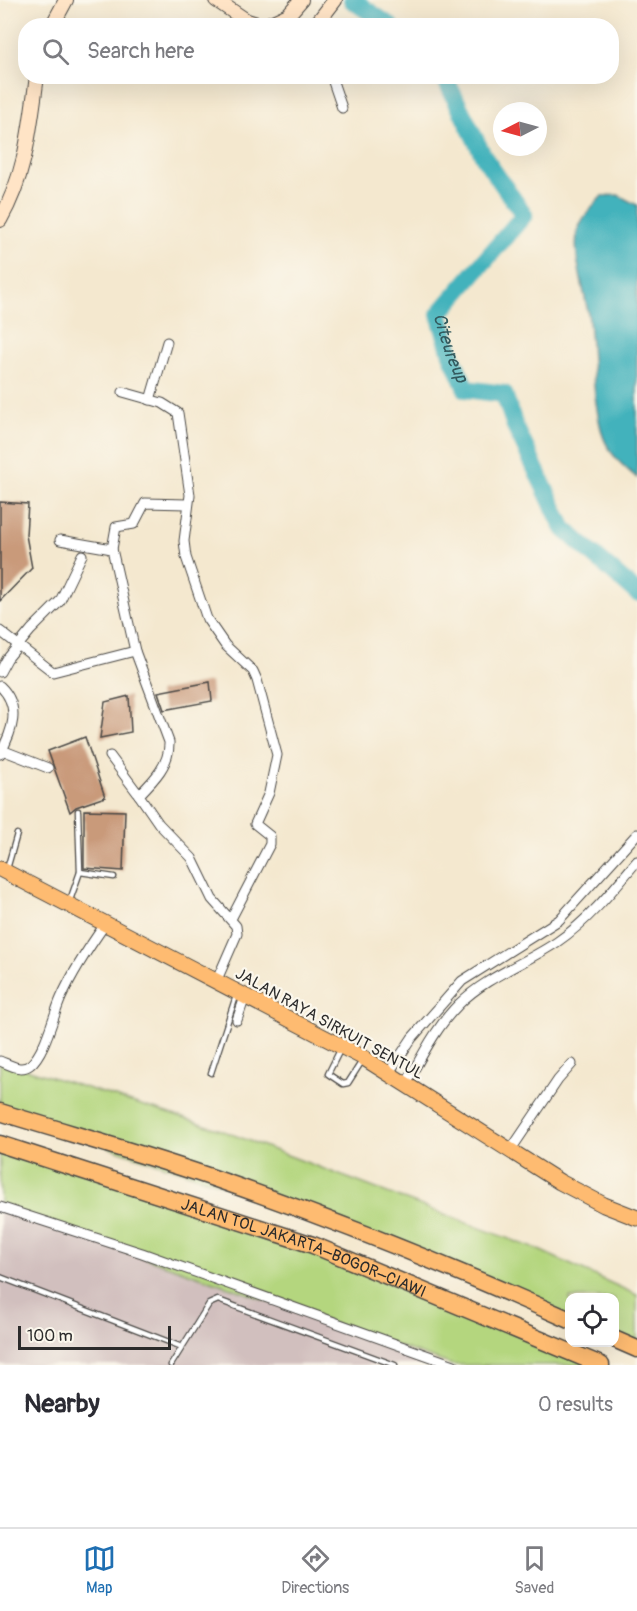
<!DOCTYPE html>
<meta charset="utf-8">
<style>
:root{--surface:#fff;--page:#f2f2f3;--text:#2b2b33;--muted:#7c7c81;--line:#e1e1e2;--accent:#1f6fb2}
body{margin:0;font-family:Pangolin,sans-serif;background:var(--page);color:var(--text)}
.controls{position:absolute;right:18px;bottom:18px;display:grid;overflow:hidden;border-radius:12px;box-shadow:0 6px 24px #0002}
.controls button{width:54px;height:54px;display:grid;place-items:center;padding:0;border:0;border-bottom:2px solid var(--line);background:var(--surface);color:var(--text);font:30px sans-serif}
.compass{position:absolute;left:493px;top:102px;width:54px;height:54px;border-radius:50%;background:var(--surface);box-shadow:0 6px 24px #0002;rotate:264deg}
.scale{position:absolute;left:18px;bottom:15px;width:153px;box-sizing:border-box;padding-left:6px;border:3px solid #2b2b2b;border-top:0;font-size:16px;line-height:21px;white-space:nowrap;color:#2b2b2b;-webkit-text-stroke:4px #fbf7ec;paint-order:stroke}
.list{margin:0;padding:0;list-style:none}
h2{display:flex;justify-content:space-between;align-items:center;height:78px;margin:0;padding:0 24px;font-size:26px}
h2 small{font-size:20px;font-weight:400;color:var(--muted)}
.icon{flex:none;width:33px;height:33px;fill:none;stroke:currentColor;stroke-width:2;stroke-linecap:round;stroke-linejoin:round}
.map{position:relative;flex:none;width:637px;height:1365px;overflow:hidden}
.search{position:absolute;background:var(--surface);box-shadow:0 6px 24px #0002;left:18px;right:18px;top:18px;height:66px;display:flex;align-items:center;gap:15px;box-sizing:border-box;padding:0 21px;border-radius:24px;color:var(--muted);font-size:22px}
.sheet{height:162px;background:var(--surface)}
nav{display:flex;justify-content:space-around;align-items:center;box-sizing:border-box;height:84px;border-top:2px solid var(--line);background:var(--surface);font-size:16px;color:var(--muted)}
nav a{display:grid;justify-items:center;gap:3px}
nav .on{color:var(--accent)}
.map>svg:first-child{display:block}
.industrial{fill:#d1bfbe}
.green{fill:#b4d67e;stroke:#708054;stroke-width:1.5}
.water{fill:#43b2bc;stroke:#376e74;stroke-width:1.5}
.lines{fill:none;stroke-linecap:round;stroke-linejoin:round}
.river{stroke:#43b2bc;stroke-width:18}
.building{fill:#c99a7a}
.lane-casing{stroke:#494744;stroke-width:7}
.street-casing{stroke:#494744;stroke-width:11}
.secondary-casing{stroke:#494744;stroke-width:16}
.primary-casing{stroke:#494744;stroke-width:17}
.highway-casing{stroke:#494744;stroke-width:19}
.lane{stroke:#fff;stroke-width:4.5}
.street{stroke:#fff;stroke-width:9}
.secondary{stroke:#ffe4c6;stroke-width:14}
.primary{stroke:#febb71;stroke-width:15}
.highway{stroke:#febb71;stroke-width:16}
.labels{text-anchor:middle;stroke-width:4.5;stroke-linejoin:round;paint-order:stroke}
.street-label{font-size:16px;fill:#2b2b2b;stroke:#fbf7ec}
.water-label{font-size:18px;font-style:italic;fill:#335a5e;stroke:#fbf7ec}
</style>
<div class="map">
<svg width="637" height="1365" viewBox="0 0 637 1365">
<rect width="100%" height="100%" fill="#fbf7ec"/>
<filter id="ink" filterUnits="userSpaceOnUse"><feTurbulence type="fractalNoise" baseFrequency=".0167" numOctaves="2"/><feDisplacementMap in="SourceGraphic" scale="12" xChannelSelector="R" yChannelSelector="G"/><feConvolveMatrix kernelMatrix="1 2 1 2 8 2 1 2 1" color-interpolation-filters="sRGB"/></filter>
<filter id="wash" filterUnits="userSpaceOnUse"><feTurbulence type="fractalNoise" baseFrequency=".008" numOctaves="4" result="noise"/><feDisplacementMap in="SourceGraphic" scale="24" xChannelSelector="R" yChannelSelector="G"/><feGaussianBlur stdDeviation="1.35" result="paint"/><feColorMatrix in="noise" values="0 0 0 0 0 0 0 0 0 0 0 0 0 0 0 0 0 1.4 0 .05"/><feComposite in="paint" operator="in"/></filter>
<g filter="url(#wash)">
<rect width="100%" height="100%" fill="#f4e8cf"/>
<polygon class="industrial" points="0,1206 282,1305 426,1365 0,1365"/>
<g class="green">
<polygon points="0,1061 218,1129 541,1251 637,1295 637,1349 615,1339 614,1298 570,1298 569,1320 319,1216 0,1112"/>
<polygon points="0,1143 164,1195 601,1365 452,1365 0,1207"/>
</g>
<path class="water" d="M618,195L637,205V478C623,466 609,454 603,436C592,399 593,359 589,321C587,296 571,254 578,230C582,217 593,206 602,196Z"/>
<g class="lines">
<g class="river">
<polyline points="352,0 390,26"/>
<path id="s1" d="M444,76L485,159L524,215L439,314L451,354L466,389L504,394L515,426L564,529L637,593"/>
</g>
</g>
<g id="blocks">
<g class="building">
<polygon points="0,502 28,504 26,535 32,568 0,601"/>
<polygon points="210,682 212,701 164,710 158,692"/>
<polygon points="129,696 131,732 100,738 105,702"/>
<polygon points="85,737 105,797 76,807 70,812 48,751"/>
<polygon points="84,810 125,811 123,871 84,868"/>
</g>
</g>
</g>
<g filter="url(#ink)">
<use href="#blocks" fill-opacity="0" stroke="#494744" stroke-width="1.5"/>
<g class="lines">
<g class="lane-casing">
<g id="lane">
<polyline points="7,869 17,834"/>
<polyline points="80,872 114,877"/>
<polyline points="69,903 80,872 78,811"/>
<polyline points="341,1048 328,1074 343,1084 348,1083 362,1061"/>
<polyline points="211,1073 236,996"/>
<polyline points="0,1277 182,1347"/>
<polyline points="171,1365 209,1304 218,1300 395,1365"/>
</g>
</g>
<g class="street-casing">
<g id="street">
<polyline points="331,76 342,108"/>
<polyline points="123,392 162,403 178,413 190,495 184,541 186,557 207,619 225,645 253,671 257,680 277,755 269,793 255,824 270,836 270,844 231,919"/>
<polyline points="150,400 167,342"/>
<path d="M60,540L112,549L135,651L169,742C170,764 154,780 139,795L159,824L192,858L212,899L236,926L237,934L216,982"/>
<polyline points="112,549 116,527 134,524 145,503 187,504"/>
<polyline points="0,631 53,672 135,651"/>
<polyline points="0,672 7,659 31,630 60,601 82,555"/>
<path d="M0,686C22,707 12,732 0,754"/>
<polyline points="2,750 48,768"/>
<polyline points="110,756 139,795"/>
<polyline points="237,1020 245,997"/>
<path d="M0,1061C10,1065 21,1072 30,1065C45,1053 53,1016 61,998C73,971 89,947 106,923"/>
<polyline points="388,1074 412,1038 462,981 559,920 637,834"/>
<path d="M406,1084C422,1056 436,1027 459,1004C486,977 526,963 557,942C588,921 613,890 637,861"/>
<polyline points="510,1151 558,1080 572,1064"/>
<polyline points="0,1207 142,1253 454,1365"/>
</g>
</g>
<g class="secondary-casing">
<g id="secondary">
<polyline points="216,0 247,21 263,26"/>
<polyline points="52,26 66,0"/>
<polyline points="264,26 288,15 301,0"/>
<polyline points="315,26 335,0"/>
<path d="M0,220C26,175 30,127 37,76"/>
</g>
</g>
<g class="primary-casing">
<polyline id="primary" points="0,869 364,1058 560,1182 604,1205 637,1218"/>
</g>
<g class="highway-casing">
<g id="highway">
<path d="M0,1112C74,1135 149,1155 222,1181C340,1222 456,1269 570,1320"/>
<path id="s2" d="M0,1144L313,1245L601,1365"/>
<polyline points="614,1339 637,1349"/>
</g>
</g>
<use href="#lane" class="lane"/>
<use href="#street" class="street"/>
<use href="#secondary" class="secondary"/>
<use href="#primary" class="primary"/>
<use href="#highway" class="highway"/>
</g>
</g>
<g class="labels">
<g class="street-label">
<text transform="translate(330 1023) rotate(29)" y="6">JALAN RAYA SIRKUIT SENTUL</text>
<text dy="6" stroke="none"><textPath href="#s2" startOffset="321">JALAN TOL JAKARTA–BOGOR–CIAWI</textPath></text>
</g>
<g class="water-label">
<text dy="6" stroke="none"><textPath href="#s1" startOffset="327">Citeureup</textPath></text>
</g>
</g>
</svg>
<div class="controls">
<button><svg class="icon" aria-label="locate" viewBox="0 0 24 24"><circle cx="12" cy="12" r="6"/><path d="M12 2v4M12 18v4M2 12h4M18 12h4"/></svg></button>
</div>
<svg class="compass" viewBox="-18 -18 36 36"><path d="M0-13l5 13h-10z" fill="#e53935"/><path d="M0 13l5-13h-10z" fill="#7c7c81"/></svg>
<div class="scale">100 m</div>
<div class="search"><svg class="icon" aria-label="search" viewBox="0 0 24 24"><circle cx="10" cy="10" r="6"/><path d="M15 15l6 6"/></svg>Search here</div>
</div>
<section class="sheet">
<h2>Nearby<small>0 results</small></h2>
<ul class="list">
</ul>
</section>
<nav>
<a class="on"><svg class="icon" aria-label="map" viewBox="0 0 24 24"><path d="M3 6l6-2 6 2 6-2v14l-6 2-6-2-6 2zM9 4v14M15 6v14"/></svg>Map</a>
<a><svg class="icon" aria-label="directions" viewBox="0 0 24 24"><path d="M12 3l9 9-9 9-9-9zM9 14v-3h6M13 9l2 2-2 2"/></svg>Directions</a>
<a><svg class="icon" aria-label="saved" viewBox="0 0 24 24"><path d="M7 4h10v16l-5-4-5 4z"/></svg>Saved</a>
</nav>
